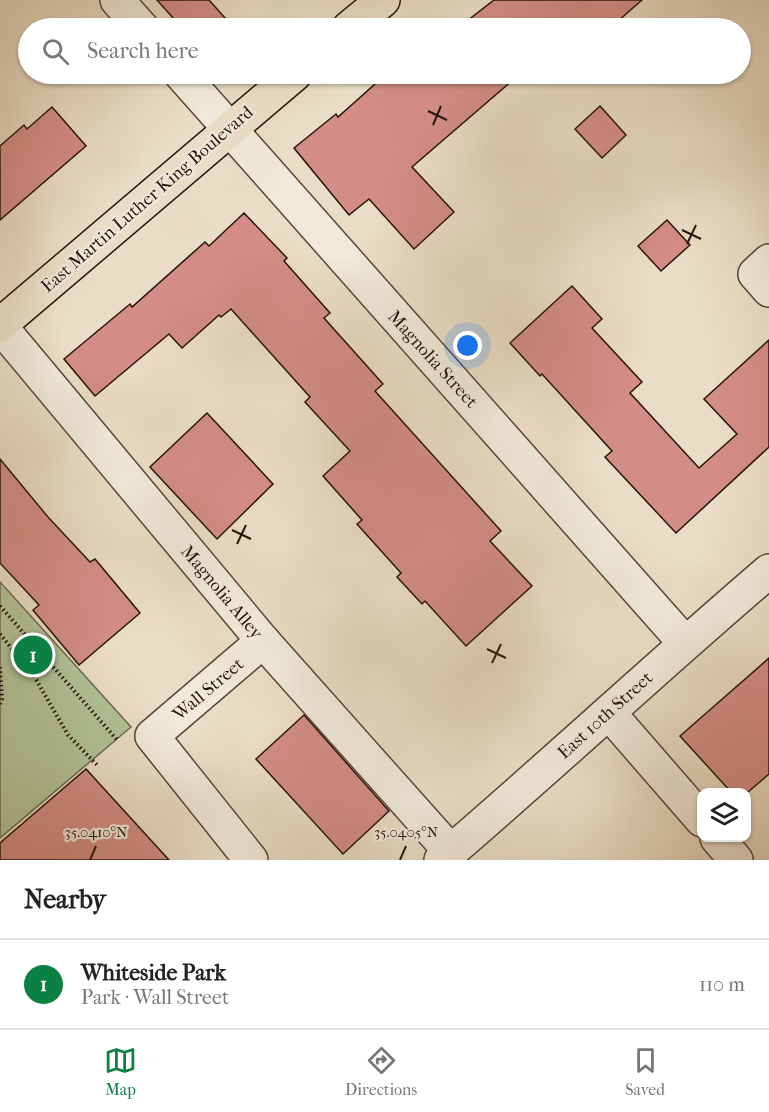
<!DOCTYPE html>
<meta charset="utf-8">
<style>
:root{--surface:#fff;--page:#f6f6f6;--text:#222;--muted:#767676;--line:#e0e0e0;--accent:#0b8043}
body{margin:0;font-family:"IM FELL French Canon",serif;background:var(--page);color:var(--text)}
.controls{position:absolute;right:18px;bottom:18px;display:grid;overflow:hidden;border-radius:12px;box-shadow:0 2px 4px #0004}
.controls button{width:54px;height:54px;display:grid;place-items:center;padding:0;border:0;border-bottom:2px solid var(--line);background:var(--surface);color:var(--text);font:30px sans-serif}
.you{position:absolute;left:468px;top:346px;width:21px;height:21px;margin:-15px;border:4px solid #fff;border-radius:50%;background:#1a73e8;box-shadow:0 0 0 9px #1a73e833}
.badge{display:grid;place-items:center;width:39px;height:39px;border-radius:50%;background:var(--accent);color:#fff;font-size:20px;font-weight:700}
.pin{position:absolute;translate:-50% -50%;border:3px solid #fff;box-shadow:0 2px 6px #0006}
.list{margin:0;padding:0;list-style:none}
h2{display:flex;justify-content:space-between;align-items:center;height:78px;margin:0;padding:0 24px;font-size:26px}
h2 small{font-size:20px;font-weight:400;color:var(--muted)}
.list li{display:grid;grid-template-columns:39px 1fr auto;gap:18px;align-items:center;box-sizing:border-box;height:90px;padding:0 24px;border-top:2px solid var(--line)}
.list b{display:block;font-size:22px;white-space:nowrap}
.list p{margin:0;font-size:20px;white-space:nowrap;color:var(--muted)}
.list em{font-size:20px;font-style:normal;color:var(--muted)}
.icon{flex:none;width:33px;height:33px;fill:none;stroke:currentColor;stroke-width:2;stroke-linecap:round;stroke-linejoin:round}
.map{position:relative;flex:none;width:769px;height:860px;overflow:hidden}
.search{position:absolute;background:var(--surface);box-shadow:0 2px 4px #0004;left:18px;right:18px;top:18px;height:66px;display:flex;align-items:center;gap:15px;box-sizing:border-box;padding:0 21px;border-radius:33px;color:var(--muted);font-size:22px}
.sheet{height:168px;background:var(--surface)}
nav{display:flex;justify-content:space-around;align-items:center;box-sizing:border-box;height:84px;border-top:2px solid var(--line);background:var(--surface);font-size:16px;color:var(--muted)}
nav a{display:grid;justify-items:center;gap:3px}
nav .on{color:var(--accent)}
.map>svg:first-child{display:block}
.green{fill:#b2c298;stroke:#6c6b52;stroke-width:1.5}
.building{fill:#d38d86;stroke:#26140b;stroke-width:1.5}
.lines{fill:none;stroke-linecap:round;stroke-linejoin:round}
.minor-casing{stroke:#57463a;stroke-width:36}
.major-casing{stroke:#26140b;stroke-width:36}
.path{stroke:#26140b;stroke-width:4;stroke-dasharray:1.5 3;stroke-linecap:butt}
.minor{stroke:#f1e9d9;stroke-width:33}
.major{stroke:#eaddc5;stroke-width:33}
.ticks{fill:none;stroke:#26140b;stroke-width:2}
.labels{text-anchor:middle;stroke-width:4.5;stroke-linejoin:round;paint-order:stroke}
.street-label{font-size:18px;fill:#26140b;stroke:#f1e9d9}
.ticks-label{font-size:15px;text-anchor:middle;fill:#26140b;stroke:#f1e9d9;stroke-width:4.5;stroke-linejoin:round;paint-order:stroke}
</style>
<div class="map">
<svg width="769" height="860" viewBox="0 0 769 860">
<rect width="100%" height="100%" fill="#eaddc5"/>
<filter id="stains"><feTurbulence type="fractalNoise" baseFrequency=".00333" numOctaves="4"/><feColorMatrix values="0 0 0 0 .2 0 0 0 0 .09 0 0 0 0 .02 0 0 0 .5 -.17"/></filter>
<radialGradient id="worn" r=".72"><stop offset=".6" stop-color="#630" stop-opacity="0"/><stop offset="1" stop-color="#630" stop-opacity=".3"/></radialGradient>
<polygon class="green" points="0,582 131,727 0,838"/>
<g class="building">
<polygon points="157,0 209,0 234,28 182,28"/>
<polygon points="494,0 642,0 610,28 458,28"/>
<polygon points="394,74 520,74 412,167 454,212 414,249 369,199 349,215 294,148 336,114 338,117 384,76 387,79"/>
<polygon points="600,106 626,135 602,158 575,129"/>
<polygon points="52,107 86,146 0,220 0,146 24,125 27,129"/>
<polygon points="244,213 287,258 284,261 330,313 324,318 383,384 375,391 501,531 490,541 532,586 466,646 425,601 422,604 397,577 401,573 357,524 362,520 323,476 350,451 305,402 310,397 231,309 221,317 219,315 182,348 169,334 95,396 64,359 130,304 132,307 205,242 209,246"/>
<polygon points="667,220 690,245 661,271 638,246"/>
<polygon points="572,286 602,319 592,328 642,382 630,393 699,468 737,434 704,399 769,340 769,447 676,533 605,457 612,451 542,374 540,376 510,343"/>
<polygon points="207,413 273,484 217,539 150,467"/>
<polygon points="0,459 48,517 90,562 95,559 140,613 79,665 33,610 39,605 0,563"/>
<polygon points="769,658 769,774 748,792 731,792 680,736"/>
<polygon points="304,715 389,811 343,854 256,759"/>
<polygon points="86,769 169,860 0,860 0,843"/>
</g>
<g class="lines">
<g class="minor-casing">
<g id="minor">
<polyline points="117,0 142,28"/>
<polyline points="181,74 685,643"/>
<polyline points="769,261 755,274 769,290"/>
<polyline points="0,326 263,641 451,852"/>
<polyline points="609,713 702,820"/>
<polyline points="717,838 736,860"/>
<polyline points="251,860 152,736 263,641"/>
<path d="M441,860C552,765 658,666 769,571"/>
</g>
</g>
<g class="major-casing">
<g id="major">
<polyline points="349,28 383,0"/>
<polyline points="0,325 295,74"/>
</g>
</g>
<g class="path">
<polyline points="0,606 118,741"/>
<polyline points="0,634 34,676 68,735 98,766"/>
<polyline points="0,667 2,699 0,704"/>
</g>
<use href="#minor" class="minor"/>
<use href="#major" class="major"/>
</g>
<path class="ticks" d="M428,111L447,120M433,125L441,106M682,230L701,239M687,244L696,225M232,530L251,539M237,544L246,525M487,649L506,658M492,663L501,644M90,860L96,846M400,860L406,846"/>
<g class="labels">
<g class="street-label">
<text transform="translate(147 199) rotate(-41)" y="6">East Martin Luther King Boulevard</text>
<text transform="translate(433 359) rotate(48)" y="6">Magnolia Street</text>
<text transform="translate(222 592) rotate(50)" y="6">Magnolia Alley</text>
<text transform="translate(208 689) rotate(-40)" y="6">Wall Street</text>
<text transform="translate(605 715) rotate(-42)" y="6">East 10th Street</text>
</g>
</g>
<g class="ticks-label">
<text x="96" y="837">35.0410°N</text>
<text x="406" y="837">35.0405°N</text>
</g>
<rect width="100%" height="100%" filter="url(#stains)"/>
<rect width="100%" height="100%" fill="url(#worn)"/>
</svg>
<div class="controls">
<button><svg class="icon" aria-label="layers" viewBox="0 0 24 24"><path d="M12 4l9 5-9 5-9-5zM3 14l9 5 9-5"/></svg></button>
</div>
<div class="you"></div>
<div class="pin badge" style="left:33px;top:655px">1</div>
<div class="search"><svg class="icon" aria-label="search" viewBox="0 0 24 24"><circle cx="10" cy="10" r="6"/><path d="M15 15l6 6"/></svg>Search here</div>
</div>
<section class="sheet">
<h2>Nearby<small></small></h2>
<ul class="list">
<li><span class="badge">1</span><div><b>Whiteside Park</b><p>Park · Wall Street</p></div><em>110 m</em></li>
</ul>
</section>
<nav>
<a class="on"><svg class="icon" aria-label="map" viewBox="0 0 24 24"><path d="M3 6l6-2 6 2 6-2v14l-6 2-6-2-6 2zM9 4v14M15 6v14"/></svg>Map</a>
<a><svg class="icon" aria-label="directions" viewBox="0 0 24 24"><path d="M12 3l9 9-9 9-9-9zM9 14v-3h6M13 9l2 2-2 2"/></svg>Directions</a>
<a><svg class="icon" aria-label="saved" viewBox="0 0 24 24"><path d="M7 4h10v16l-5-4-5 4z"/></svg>Saved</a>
</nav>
